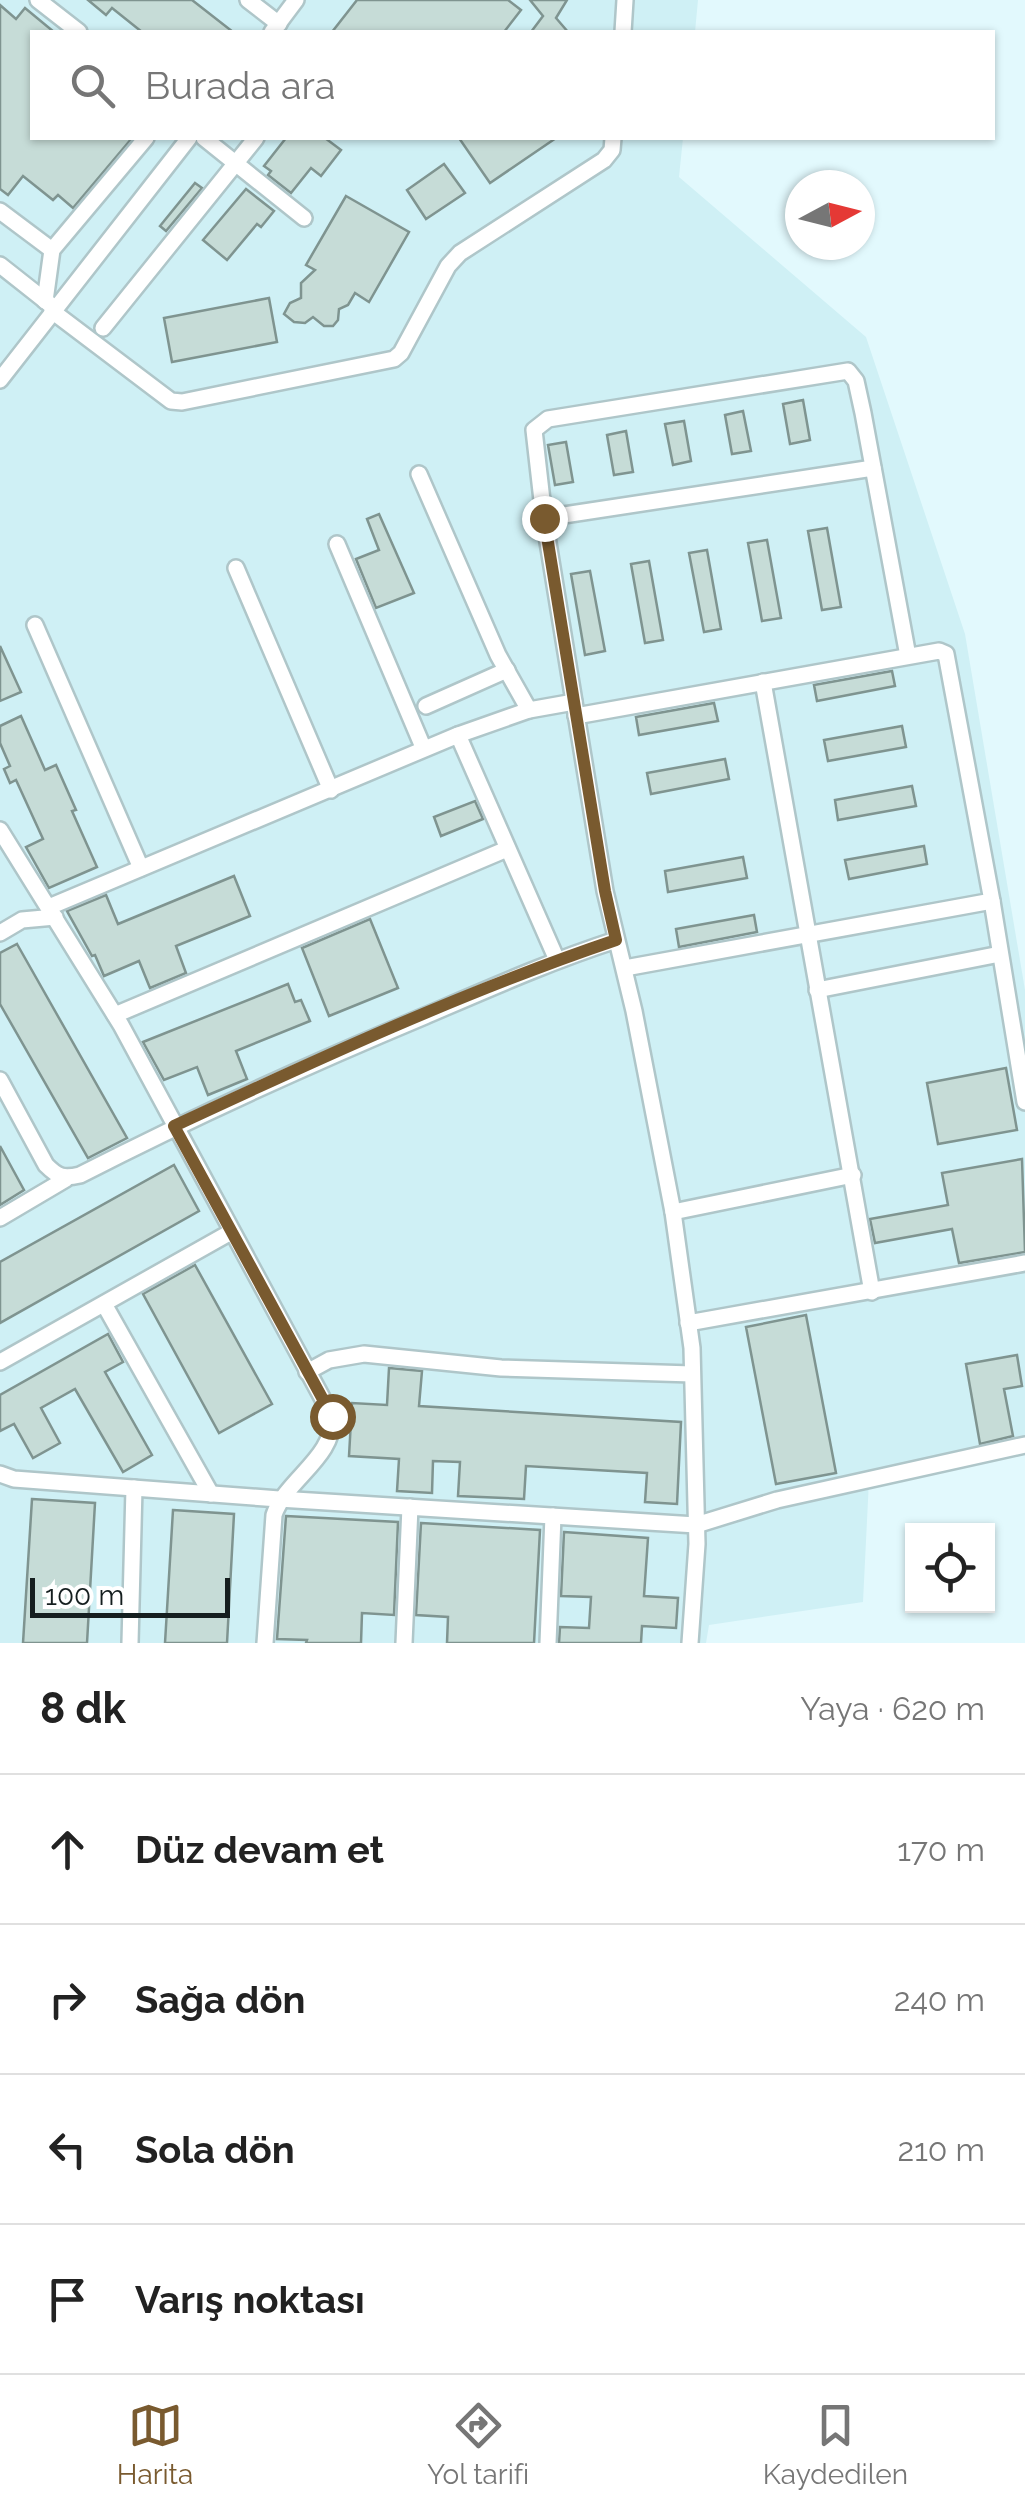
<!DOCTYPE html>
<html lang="tr">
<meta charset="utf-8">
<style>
:root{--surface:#fff;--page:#f6f6f6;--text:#222;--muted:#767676;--line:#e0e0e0;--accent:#795a2f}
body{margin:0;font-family:Raleway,sans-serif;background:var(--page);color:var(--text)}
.controls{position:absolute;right:30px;bottom:30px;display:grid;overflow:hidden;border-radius:0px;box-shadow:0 2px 8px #0004}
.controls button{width:90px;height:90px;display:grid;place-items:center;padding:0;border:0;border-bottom:2px solid var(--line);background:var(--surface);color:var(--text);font:50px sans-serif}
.compass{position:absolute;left:785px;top:170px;width:90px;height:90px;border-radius:50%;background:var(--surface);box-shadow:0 2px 8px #0004;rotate:83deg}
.scale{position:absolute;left:30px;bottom:25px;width:200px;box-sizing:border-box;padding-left:10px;border:5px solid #151e1f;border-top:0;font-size:28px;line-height:35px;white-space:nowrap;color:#151e1f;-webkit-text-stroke:8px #fff;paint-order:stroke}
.stop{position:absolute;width:30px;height:30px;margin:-22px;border:8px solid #795a2f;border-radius:50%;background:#fff}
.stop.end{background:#795a2f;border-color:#fff;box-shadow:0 2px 10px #0008}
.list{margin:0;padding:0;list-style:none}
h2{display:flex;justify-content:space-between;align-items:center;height:130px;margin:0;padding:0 40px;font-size:42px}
h2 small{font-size:32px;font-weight:400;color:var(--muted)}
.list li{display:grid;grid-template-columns:65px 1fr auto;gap:30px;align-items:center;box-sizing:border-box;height:150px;padding:0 40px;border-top:2px solid var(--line)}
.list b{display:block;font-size:38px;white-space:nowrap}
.list em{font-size:32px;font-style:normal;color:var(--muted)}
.icon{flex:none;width:55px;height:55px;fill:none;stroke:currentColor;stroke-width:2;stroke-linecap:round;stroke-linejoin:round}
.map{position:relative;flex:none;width:1025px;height:1643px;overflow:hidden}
.search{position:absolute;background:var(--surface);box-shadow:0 2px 8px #0004;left:30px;right:30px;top:30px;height:110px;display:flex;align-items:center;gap:25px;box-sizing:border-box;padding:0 35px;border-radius:0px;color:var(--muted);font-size:38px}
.sheet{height:730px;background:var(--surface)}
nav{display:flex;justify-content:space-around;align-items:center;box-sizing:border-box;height:140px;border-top:2px solid var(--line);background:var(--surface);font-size:28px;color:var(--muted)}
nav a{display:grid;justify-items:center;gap:5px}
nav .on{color:var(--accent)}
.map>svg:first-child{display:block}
.built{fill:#cff0f5}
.building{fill:#c6dcd7;stroke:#7f9490;stroke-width:2.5}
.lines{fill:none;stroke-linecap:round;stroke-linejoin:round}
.minor-casing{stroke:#afc6c9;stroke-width:20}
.minor{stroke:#fff;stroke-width:15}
.route{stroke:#795a2f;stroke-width:12}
</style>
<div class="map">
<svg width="1025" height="1643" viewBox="0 0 1025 1643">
<rect width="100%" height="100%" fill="#e2f9fd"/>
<polygon class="built" points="0,0 698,0 695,32 32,32 32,138 683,138 679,177 866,337 965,634 1025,990 1025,1451 869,1480 863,1602 709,1625 706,1643 0,1643"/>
<g class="building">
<polygon points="88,0 192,0 233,32 142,32 112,8 106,15"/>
<polygon points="357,0 508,0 521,10 504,32 332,32"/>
<polygon points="530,0 567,0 556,18 568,32 531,32 543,16"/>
<polygon points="0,5 16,19 25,8 54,32 32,32 32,138 132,138 73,208 58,195 53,200 23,176 8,195 0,189"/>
<polygon points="286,138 325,138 341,150 321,176 311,168 291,193 268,175 271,171 264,166"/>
<polygon points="459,138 556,138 490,183"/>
<polygon points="444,164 465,193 426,219 407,190"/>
<polygon points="195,183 202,188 166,231 160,226"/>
<polygon points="246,189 274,211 261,227 257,224 227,260 203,240"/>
<polygon points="346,196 409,232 369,302 355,293 348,305 339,309 338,320 333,326 324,326 313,317 305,323 294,322 284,314 290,303 301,298 301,283 315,270 306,265"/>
<polygon points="269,298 277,342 172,362 164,318"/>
<polygon points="803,400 810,440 790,444 783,404"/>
<polygon points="743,411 751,451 732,454 725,415"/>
<polygon points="684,421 691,461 673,465 665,424"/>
<polygon points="626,431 633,472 614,475 607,435"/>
<polygon points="566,442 573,482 555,485 548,445"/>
<polygon points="379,514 414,593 376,608 356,559 379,550 367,519"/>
<polygon points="827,528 841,607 822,610 808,531"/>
<polygon points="767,540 781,618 762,621 748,543"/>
<polygon points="707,550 721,629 704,632 689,553"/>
<polygon points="649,561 663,640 645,643 631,564"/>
<polygon points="590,571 605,651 585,655 571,574"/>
<polygon points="0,646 21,692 0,701"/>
<polygon points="892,671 895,686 817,701 814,685"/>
<polygon points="714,703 718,721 639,735 636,717"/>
<polygon points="21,716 45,770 56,765 76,810 72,811 97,867 49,888 26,847 43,839 16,780 10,783 4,769 10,766 0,743 0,726"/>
<polygon points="902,726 906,747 828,761 824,740"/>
<polygon points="725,759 729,779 651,794 647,773"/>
<polygon points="912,786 916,806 838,820 835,800"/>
<polygon points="475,801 483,819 441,836 434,817"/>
<polygon points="924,846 927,864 849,879 845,860"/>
<polygon points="743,857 747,878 668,892 665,871"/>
<polygon points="234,876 250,916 176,946 186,973 150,988 139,961 104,976 95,955 92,956 67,911 106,895 118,924"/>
<polygon points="754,915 757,932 679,947 676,929"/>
<polygon points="370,919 398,988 329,1016 302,948"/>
<polygon points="17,944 127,1138 88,1158 0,1004 0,953"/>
<polygon points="288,984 295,1002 301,1000 310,1021 236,1051 247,1079 208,1095 197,1067 164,1080 143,1042"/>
<polygon points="1006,1068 1017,1130 938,1144 927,1083"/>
<polygon points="0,1146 24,1190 0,1205"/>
<polygon points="1022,1159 1025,1252 959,1263 952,1229 875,1243 870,1219 948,1205 942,1173"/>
<polygon points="174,1165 199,1211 0,1323 0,1262"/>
<polygon points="195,1265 272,1404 219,1433 143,1294"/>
<polygon points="806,1315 836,1473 776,1484 746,1327"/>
<polygon points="108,1334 123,1362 105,1372 152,1455 123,1472 75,1389 41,1408 60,1443 33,1458 14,1424 0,1431 0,1395"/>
<polygon points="1017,1355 1022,1386 1004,1389 1013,1436 980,1444 966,1364"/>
<polygon points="389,1368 422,1371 419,1406 681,1422 677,1504 645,1502 647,1473 526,1466 524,1499 458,1496 460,1462 433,1461 432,1493 397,1491 399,1459 349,1456 352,1403 387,1405"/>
<polygon points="32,1499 95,1503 87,1643 23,1643"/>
<polygon points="173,1510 234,1514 227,1643 165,1643"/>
<polygon points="286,1516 398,1522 394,1615 362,1613 361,1643 306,1643 307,1640 277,1639"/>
<polygon points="421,1523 540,1530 534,1643 447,1643 448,1617 416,1615"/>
<polygon points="564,1532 648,1538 644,1596 678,1598 676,1628 642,1626 641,1643 559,1643 560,1627 589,1628 591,1597 561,1596"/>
</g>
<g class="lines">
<g class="minor-casing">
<g id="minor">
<polyline points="38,0 79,32"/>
<polyline points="248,0 279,24"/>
<polyline points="272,32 296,0"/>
<polyline points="623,32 625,0"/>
<polyline points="204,138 304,218"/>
<polyline points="0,211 52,250"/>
<polyline points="0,265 52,306"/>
<polyline points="45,301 52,250 146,138"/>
<polyline points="52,311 171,401 182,402 394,359 401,353 448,266 460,253 604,160 612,150 613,138"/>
<polyline points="103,328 256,138"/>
<polyline points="0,380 189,138"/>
<polyline points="419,474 498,655 529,710"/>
<polyline points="544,518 873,468"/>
<polyline points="337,544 423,747"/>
<polyline points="236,568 331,790"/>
<polyline points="35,625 141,868"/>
<polyline points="763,682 872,1292"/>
<polyline points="426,706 507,670"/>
<polyline points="576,716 939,651 946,654 992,901 625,968"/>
<polyline points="458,735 529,710 574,702"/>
<path d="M0,830L121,1025L332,1416C336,1457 286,1479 274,1515L265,1643"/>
<polyline points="992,901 1025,1102"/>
<polyline points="49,907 458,735 557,960"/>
<polyline points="0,933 22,920 55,917"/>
<polyline points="817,990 1000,954"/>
<polyline points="115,1015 507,849"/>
<path d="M0,1080L46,1165C58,1177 63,1179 80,1175C193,1117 308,1065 425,1016C488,989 551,961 616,940"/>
<polyline points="673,1212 853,1175"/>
<polyline points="0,1218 66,1179"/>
<polyline points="104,1304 211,1494"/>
<polyline points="688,1323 1025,1263"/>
<polyline points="0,1362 231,1232"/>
<polyline points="307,1372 329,1360 364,1354 501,1368 692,1374"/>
<polyline points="0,1474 14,1479 279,1499 696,1525 777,1500 1025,1445"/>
<polyline points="130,1643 134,1488"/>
<polyline points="404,1643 410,1507"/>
<polyline points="548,1643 553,1516"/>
<polyline points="690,1643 697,1544 692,1348 673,1212 634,1011 605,891 544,518 534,430 548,419 848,371 856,381 863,413 908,656"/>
</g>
</g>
<use href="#minor" class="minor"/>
</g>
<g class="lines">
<path class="route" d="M332,1416L174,1126C318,1059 465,991 616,940L605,891L544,518"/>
</g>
</svg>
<div class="controls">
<button><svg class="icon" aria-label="locate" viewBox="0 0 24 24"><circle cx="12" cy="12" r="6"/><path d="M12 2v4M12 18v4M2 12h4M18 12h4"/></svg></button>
</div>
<svg class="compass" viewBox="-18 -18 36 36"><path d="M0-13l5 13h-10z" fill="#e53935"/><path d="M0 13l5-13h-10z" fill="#767676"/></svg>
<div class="scale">100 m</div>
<div class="stop" style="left:332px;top:1416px"></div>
<div class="stop end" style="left:544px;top:518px"></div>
<div class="search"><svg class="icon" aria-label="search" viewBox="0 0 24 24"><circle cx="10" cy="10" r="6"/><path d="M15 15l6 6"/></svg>Burada ara</div>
</div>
<section class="sheet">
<h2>8 dk<small>Yaya · 620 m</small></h2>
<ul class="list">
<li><svg class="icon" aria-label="ahead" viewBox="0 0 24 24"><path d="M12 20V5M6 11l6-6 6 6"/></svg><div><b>Düz devam et</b></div><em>170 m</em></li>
<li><svg class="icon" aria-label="right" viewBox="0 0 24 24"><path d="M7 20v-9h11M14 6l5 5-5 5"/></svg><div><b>Sağa dön</b></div><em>240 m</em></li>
<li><svg class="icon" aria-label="left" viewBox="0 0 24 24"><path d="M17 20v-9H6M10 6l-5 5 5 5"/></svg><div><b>Sola dön</b></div><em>210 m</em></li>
<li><svg class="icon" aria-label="arrive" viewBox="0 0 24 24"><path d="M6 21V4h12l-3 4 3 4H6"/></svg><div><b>Varış noktası</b></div></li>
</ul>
</section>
<nav>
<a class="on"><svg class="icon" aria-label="map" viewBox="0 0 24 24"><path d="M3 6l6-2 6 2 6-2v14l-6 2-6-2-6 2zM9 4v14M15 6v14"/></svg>Harita</a>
<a><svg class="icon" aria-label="directions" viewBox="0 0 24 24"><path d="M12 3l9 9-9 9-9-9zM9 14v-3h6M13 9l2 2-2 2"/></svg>Yol tarifi</a>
<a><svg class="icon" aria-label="saved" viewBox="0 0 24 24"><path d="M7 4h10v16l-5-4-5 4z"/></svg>Kaydedilen</a>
</nav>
